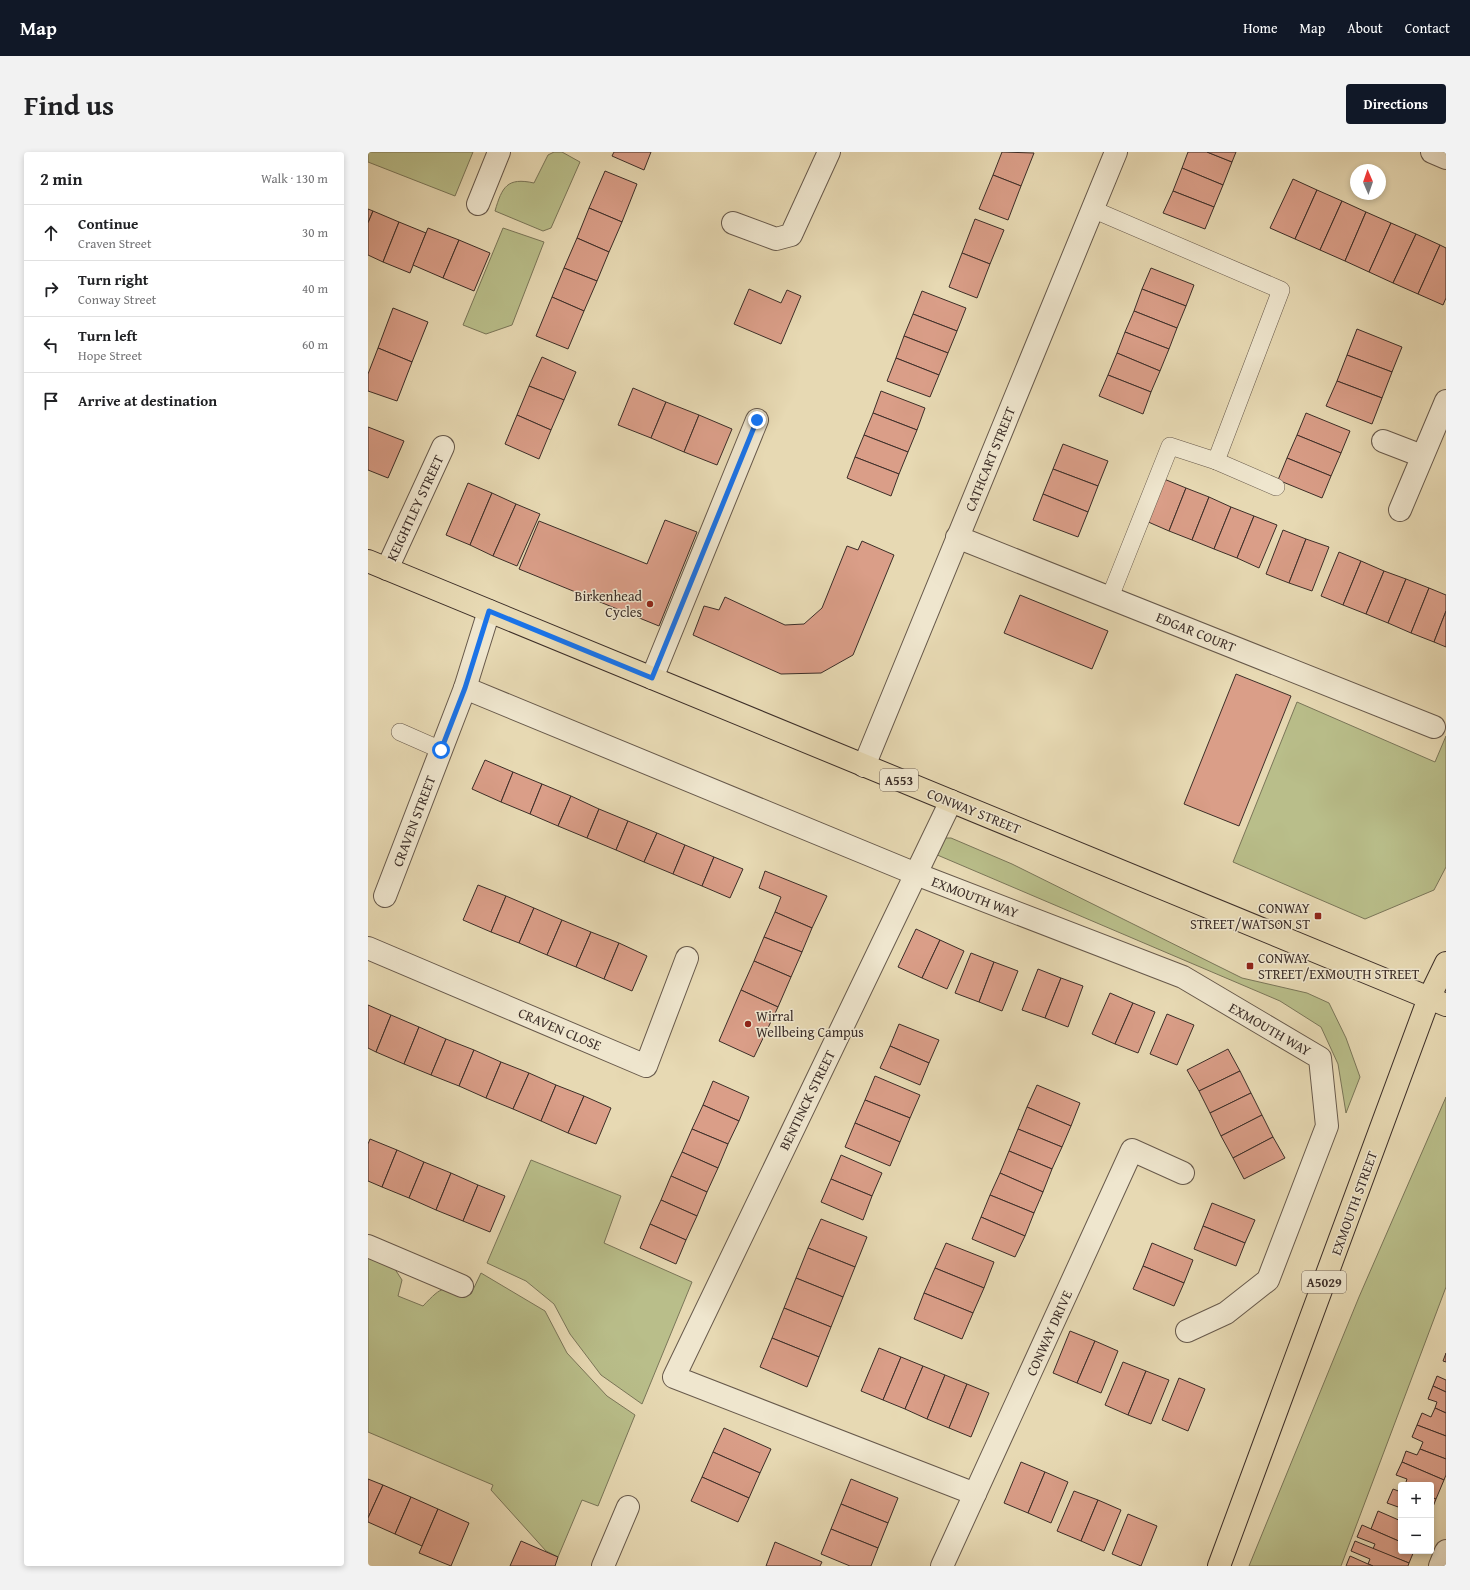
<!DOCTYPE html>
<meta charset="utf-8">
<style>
:root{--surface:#fff;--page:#f2f2f2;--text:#202124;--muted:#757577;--line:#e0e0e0;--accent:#111827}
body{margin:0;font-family:"Gentium Book Plus",serif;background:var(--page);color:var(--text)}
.controls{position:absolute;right:12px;bottom:12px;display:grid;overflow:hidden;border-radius:4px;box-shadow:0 2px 6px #0003}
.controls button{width:36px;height:36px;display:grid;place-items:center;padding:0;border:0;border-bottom:1px solid var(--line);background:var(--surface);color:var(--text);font:20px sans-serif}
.compass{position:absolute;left:982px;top:12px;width:36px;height:36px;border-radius:50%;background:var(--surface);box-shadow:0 2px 6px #0003;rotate:358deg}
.stop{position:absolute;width:12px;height:12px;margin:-9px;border:3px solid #1a73e8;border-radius:50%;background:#fff}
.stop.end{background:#1a73e8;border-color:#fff;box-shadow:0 1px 4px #0008}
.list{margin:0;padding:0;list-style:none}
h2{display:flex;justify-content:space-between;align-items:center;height:52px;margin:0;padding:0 16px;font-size:17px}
h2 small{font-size:13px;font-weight:400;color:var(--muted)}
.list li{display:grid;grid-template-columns:26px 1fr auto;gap:12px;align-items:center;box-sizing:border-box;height:56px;padding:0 16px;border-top:1px solid var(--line)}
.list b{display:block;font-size:15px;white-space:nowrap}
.list p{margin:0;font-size:13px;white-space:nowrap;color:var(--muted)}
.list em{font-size:13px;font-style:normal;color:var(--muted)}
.icon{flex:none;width:22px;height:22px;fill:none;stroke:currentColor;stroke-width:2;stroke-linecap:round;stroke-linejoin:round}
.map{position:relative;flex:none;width:1078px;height:1414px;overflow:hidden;border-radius:4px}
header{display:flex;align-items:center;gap:24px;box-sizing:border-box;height:56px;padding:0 20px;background:var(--accent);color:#fff}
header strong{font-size:19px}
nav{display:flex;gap:22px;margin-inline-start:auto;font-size:14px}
.intro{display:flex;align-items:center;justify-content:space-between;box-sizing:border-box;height:96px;padding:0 24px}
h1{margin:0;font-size:28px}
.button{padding:10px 18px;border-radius:4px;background:var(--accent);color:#fff;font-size:14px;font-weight:700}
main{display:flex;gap:24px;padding:0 24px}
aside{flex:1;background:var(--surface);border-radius:4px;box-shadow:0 2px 6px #0003}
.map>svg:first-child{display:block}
.green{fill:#b9be8a;stroke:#7a7659}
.building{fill:#da9e88;stroke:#3c2e28}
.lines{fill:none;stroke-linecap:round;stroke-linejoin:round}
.lane-casing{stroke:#67594b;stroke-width:18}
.street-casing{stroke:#67594b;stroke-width:24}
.primary-casing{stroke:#3c2e28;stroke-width:24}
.lane{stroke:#efe6ce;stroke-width:17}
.street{stroke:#efe6ce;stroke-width:22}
.primary{stroke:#e7d9b3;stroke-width:22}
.route{stroke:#1a73e8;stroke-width:5}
.poi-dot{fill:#8f2418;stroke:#efe6ce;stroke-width:1.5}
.labels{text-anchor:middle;stroke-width:3;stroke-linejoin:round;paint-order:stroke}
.shield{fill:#efe6ce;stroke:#72655a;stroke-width:1}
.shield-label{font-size:13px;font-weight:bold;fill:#3c2e28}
.street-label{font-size:14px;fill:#3c2e28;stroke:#efe6ce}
.poi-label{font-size:14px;fill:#3c2e28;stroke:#efe6ce;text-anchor:end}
</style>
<header>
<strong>Map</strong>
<nav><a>Home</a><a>Map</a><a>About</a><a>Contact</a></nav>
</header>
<div class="intro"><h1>Find us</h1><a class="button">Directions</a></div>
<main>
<aside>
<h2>2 min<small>Walk · 130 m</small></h2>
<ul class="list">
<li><svg class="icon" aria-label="ahead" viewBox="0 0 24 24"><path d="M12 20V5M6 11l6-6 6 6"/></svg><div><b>Continue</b><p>Craven Street</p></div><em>30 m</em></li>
<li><svg class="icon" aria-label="right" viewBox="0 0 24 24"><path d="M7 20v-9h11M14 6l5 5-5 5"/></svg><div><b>Turn right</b><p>Conway Street</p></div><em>40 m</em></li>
<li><svg class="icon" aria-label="left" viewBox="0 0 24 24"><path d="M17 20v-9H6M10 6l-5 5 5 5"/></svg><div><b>Turn left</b><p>Hope Street</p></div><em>60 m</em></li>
<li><svg class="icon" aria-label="arrive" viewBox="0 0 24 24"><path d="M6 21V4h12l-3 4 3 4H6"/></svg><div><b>Arrive at destination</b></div></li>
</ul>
</aside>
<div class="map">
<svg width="1078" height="1414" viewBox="0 0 1078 1414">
<rect width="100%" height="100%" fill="#e7d9b3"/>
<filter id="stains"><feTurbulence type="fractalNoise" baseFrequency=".005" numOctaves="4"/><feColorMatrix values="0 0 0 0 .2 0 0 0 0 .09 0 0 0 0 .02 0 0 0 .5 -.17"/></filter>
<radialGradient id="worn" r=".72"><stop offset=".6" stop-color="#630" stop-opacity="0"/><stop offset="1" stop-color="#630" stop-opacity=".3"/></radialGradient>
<g class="green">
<polygon points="0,0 105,0 87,44 0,10"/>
<path d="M186,0H194L212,10L183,76L175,79L127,59C134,35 139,25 166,31L180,3Z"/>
<polygon points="135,76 176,90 144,173 118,182 95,173"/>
<polygon points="929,550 1067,610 1078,584 1078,715 1066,738 997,767 865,710"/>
<polygon points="573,686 583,686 644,712 874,826 939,841 961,851 978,886 992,925 978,961 970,912 953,875 912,849 567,702"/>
<polygon points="1078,945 1078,1135 973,1414 881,1414 991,1145"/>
<polygon points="163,1008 253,1044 236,1091 324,1130 274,1252 233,1223 202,1182 186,1152 158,1129 119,1111"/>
<path d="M0,1100L21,1108L34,1128L30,1144L55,1154C75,1133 75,1134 103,1142L113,1121L177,1159L199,1201L239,1244L267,1263L230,1354L214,1348L190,1405L178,1399L123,1338L125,1333L0,1280Z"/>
</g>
<g class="building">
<polygon points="246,0 283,0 276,18 244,4"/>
<polygon points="634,0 666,1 653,34 625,23"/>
<polygon points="820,0 839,0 864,10 855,33 814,16"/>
<polygon points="839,0 868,0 864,10"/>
<polygon points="814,16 855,33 846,55 805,39"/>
<polygon points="237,19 269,32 254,70 221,56"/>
<polygon points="625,23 653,34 640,68 611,57"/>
<polygon points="925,27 949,38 927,87 902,76"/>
<polygon points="949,38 974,49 952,98 927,87"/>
<polygon points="805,39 846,55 837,77 795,61"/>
<polygon points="974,49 998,60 977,109 952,98"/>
<polygon points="221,56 254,70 241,100 209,86"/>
<polygon points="0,57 5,59 0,71"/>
<polygon points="5,59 31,70 15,110 0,103 0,71"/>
<polygon points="998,60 1023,71 1001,120 977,109"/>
<polygon points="607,67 636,78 622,112 594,101"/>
<polygon points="31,70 58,81 42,121 15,110"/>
<polygon points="1023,71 1048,82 1025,131 1001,120"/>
<polygon points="60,76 91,88 75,126 45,113"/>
<polygon points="1048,82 1072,93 1050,142 1025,131"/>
<polygon points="209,86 241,100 229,129 196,116"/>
<polygon points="91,88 122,101 106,139 75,126"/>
<polygon points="1072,93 1078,96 1078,146 1075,153 1050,142"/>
<polygon points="594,101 622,112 609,146 581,135"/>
<polygon points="196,116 229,129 216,159 184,145"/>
<polygon points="783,116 826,133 818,154 774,137"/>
<polygon points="381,137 413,151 419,138 433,144 413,192 366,172"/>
<polygon points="774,137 818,154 809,176 766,159"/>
<polygon points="554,139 598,156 589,179 545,162"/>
<polygon points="184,145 216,159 200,197 168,184"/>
<polygon points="25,156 60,170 44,210 10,196"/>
<polygon points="766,159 809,176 801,197 757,180"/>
<polygon points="545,162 589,179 580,201 536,184"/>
<polygon points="989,177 1034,195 1024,220 979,203"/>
<polygon points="757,180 801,197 792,219 749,201"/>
<polygon points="536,184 580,201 571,223 528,206"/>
<polygon points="10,196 44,210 29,249 0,239 0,222"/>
<polygon points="749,201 792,219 783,240 740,223"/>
<polygon points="979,203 1024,220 1014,246 969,229"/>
<polygon points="174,205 208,220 196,248 161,234"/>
<polygon points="528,206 571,223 562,245 519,229"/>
<polygon points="740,223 783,240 775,262 731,244"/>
<polygon points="969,229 1014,246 1004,272 958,254"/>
<polygon points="161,234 196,248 183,278 149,263"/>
<polygon points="265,236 298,250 283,286 250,273"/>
<polygon points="513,239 557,256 549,278 505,261"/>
<polygon points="298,250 331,263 316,300 283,286"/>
<polygon points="505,261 549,278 540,300 496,283"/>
<polygon points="938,261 982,279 973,301 929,283"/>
<polygon points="149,263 183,278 171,307 137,292"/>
<polygon points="331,263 364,277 349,313 316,300"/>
<polygon points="0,275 36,289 20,326 0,318"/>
<polygon points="496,283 540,300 531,322 487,305"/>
<polygon points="929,283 973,301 963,324 919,306"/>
<polygon points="695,292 740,309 730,334 685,317"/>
<polygon points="487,305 531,322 523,344 479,326"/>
<polygon points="919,306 963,324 954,346 910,328"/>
<polygon points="685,317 730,334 720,360 675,342"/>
<polygon points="796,327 818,336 801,379 778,369"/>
<polygon points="100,331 124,341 102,393 78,383"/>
<polygon points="818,336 841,345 824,388 801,379"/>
<polygon points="124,341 148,352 125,404 102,393"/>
<polygon points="675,342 720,360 710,385 665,368"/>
<polygon points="841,345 863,355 846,397 824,388"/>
<polygon points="148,352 172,362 149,414 125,404"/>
<polygon points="863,355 886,364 869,406 846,397"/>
<polygon points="886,364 909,373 891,416 869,406"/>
<polygon points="297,368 329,380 291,474 151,417 171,369 279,412"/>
<polygon points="915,378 938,387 921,431 898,422"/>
<polygon points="938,387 961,395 944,439 921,431"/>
<polygon points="494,389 526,403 485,503 453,521 413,522 325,483 336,454 351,458 357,445 417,473 436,472 454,456 479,394 490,398"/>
<polygon points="971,400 993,409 975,453 953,444"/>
<polygon points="993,409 1016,419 998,462 975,453"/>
<polygon points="1016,419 1038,427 1020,471 998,462"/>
<polygon points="1038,427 1061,436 1043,481 1020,471"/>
<polygon points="1061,436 1078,443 1078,459 1066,490 1043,481"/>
<polygon points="652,443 740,479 724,517 636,481"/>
<polygon points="1078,459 1078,495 1066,490"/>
<polygon points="868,522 923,544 871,674 816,652"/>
<polygon points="117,608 145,620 133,650 104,637"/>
<polygon points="145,620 174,632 162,662 133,650"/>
<polygon points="174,632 203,644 190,674 162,662"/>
<polygon points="203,644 231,657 219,686 190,674"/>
<polygon points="231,657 260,669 248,698 219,686"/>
<polygon points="260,669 289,681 276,710 248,698"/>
<polygon points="289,681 317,693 305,722 276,710"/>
<polygon points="317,693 346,705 334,734 305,722"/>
<polygon points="346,705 375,717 362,746 334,734"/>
<polygon points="397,719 459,744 444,776 407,760 413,745 391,736"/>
<polygon points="110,733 138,744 123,780 95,768"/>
<polygon points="138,744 166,756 151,791 123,780"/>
<polygon points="166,756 194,768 179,803 151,791"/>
<polygon points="407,760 444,776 434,800 396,785"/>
<polygon points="194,768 223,780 208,815 179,803"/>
<polygon points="548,777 572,788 554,826 530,815"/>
<polygon points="223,780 251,791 236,827 208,815"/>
<polygon points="396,785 434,800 423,825 386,809"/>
<polygon points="572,788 596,799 579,837 554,826"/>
<polygon points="251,791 279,804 264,839 236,827"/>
<polygon points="603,801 626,810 611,850 587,841"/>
<polygon points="386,809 423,825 410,855 373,838"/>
<polygon points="626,810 650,819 634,859 611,850"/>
<polygon points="670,817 693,826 677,866 654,858"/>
<polygon points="693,826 715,834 700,875 677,866"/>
<polygon points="373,838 410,855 386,905 351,889"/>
<polygon points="742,841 765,851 747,892 724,882"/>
<polygon points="765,851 787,860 770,901 747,892"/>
<polygon points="0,853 23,863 8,900 0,896"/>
<polygon points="799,862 826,873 809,913 782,902"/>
<polygon points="23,863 51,875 36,912 8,900"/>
<polygon points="531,872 571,888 561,911 522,894"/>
<polygon points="51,875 78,887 63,923 36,912"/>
<polygon points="78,887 106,898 91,934 63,923"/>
<polygon points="522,894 561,911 552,933 512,916"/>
<polygon points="860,897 872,919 831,939 819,918"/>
<polygon points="106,898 133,910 118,946 91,934"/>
<polygon points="133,910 161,921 145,957 118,946"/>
<polygon points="872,919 883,941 842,961 831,939"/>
<polygon points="161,921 188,933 173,969 145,957"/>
<polygon points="507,924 552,943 542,966 497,948"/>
<polygon points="345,929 381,945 371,969 335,953"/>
<polygon points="188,933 216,944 200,981 173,969"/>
<polygon points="669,933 712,951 703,974 659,955"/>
<polygon points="883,941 894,963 853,984 842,961"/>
<polygon points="216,944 243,956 228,992 200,981"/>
<polygon points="497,948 542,966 532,990 487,971"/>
<polygon points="335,953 371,969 360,992 324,977"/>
<polygon points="659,955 703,974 694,995 650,977"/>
<polygon points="894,963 905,985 865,1006 853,984"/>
<polygon points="487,971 532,990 522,1014 477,995"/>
<polygon points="324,977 360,992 350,1016 314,1000"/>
<polygon points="650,977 694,995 684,1017 641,999"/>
<polygon points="905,985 917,1006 876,1027 865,1006"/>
<polygon points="2,987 29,998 14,1035 0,1029 0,992"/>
<polygon points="29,998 56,1010 41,1046 14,1035"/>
<polygon points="641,999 684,1017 675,1040 632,1021"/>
<polygon points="314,1000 350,1016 339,1040 303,1024"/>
<polygon points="473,1003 514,1021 504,1044 463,1027"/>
<polygon points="56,1010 83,1021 68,1058 41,1046"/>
<polygon points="83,1021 110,1033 95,1069 68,1058"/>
<polygon points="632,1021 675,1040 666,1061 622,1043"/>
<polygon points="303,1024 339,1040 329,1064 293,1048"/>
<polygon points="463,1027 504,1044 495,1068 453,1050"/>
<polygon points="110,1033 137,1044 122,1080 95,1069"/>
<polygon points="622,1043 666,1061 657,1084 613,1065"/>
<polygon points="293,1048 329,1064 318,1088 282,1072"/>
<polygon points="844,1051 887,1068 877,1091 835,1074"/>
<polygon points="613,1065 657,1084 647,1105 604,1087"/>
<polygon points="453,1067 499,1085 487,1115 440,1096"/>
<polygon points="282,1072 318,1088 308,1112 272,1096"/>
<polygon points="835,1074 877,1091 868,1114 826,1097"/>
<polygon points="578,1091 626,1110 616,1136 567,1116"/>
<polygon points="784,1091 825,1108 816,1131 775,1114"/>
<polygon points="440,1096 487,1115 475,1145 428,1126"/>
<polygon points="775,1114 816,1131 806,1154 765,1137"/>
<polygon points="567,1116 616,1136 605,1161 556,1141"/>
<polygon points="428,1126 475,1145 463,1175 416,1156"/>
<polygon points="556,1141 605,1161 594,1187 546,1167"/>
<polygon points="416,1156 463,1175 451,1205 404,1186"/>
<polygon points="702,1179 727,1189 709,1231 685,1221"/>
<polygon points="404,1186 451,1205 439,1235 392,1215"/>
<polygon points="727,1189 750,1199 733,1241 709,1231"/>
<polygon points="511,1196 533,1205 515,1248 493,1239"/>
<polygon points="1078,1201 1078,1210 1075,1209"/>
<polygon points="533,1205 555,1214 537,1257 515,1248"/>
<polygon points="755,1210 778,1219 760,1263 737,1253"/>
<polygon points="555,1214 577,1223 559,1267 537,1257"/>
<polygon points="778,1219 801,1228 783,1272 760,1263"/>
<polygon points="577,1223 599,1232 581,1276 559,1267"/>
<polygon points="1069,1224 1078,1228 1078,1240 1065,1234"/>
<polygon points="811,1226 837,1237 820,1279 794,1268"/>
<polygon points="599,1232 621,1241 603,1285 581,1276"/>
<polygon points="1065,1234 1078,1240 1078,1261 1067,1256 1069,1250 1060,1247"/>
<polygon points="1067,1256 1078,1261 1078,1284 1049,1273 1054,1261 1063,1265"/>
<polygon points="1049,1273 1078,1284 1078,1307 1052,1297 1055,1290 1044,1285"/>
<polygon points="356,1276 403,1297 392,1321 345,1300"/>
<polygon points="1052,1297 1078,1307 1078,1323 1076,1328 1034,1310 1038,1299 1049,1303"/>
<polygon points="345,1300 392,1321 381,1346 334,1325"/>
<polygon points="653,1310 677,1320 660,1361 636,1351"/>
<polygon points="1034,1310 1076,1328 1068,1347 1063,1345 1063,1333 1037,1333 1039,1327 1028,1323"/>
<polygon points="677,1320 700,1330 683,1371 660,1361"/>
<polygon points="334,1325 381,1346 370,1370 323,1349"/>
<polygon points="0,1327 15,1333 0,1366"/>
<polygon points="483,1327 530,1346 520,1371 473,1352"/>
<polygon points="15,1333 43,1345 27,1382 0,1370 0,1366"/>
<polygon points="1025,1337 1033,1340 1033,1356 1019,1351"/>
<polygon points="706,1339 730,1348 713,1389 689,1379"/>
<polygon points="43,1345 70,1357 54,1394 27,1382"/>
<polygon points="1063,1345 1068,1347 1063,1360"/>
<polygon points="730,1348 753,1358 736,1399 713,1389"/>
<polygon points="473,1352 520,1371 510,1396 463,1377"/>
<polygon points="70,1357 101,1371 83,1414 51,1401"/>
<polygon points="1010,1359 1033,1369 1033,1390 1003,1377"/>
<polygon points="760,1362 789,1374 773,1414 744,1402"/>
<polygon points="994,1373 1033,1390 1033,1399 1046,1399 1041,1411 1005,1397 1007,1392 989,1385"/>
<polygon points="463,1377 510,1396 503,1414 482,1414 453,1402"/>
<polygon points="153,1389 190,1405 187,1414 142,1414"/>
<polygon points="987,1389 1041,1411 1040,1414 1005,1414 1000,1412 1002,1407 983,1399"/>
<polygon points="407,1390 454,1410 452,1414 398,1414"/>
<polygon points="982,1404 1000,1412 1005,1414 978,1414"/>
</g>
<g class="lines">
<g class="lane-casing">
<g id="lane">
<polyline points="724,57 913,138 848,309 802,294 742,445"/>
<polyline points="848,309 908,335"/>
<polyline points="32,580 73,598"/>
</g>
</g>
<g class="street-casing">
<g id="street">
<polyline points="1064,0 1078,6"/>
<polyline points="110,52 131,0"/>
<polyline points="365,71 408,87 423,83 461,0"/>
<polyline points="1015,289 1054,304"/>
<polyline points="1032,358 1078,249"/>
<polyline points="589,385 1066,575"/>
<polyline points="19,417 75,295"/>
<polyline points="284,526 389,268"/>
<polyline points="97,536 548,722 815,825 952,906 959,974 900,1128 858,1161 819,1179"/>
<polyline points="496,614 748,0"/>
<polyline points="583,649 306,1225 607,1342"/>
<polyline points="17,744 97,536 121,459"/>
<polyline points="0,796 278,914 319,806"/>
<polyline points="0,1094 94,1134"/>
<polyline points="235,1414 260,1355"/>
<polyline points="574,1414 764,998 815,1021"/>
<polyline points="1072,1414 1078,1399"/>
</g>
</g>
<g class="primary-casing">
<g id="primary">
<polyline points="0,409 1078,853"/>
<polyline points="851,1414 1061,846 1078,811"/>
</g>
</g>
<use href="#lane" class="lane"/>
<use href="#street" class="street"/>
<use href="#primary" class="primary"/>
</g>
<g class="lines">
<polyline class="route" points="73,598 97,536 121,459 284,526 389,268"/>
</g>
<g class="poi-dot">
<circle cx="282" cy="452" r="4"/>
<rect x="946" y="760" width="8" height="8" rx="2"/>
<rect x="878" y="810" width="8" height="8" rx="2"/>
<circle cx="380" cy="872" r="4"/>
</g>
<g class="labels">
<g class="shield">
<rect x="512" y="617" width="38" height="22" rx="3"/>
<rect x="934" y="1119" width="44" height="22" rx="3"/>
</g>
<g class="shield-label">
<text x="531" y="633">A553</text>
<text x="956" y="1135">A5029</text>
</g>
<g class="street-label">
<text transform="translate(622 307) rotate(-68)" y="5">CATHCART STREET</text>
<text transform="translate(47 356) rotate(-65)" y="5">KEIGHTLEY STREET</text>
<text transform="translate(828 480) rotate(22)" y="5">EDGAR COURT</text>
<text transform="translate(606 659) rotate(22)" y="5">CONWAY STREET</text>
<text transform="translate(46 669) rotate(-69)" y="5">CRAVEN STREET</text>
<text transform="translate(607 745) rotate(21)" y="5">EXMOUTH WAY</text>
<text transform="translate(192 877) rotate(23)" y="5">CRAVEN CLOSE</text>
<text transform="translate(902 877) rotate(30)" y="5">EXMOUTH WAY</text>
<text transform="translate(439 948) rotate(-64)" y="5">BENTINCK STREET</text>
<text transform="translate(986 1051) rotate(-70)" y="5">EXMOUTH STREET</text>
<text transform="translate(681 1181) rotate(-66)" y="5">CONWAY DRIVE</text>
</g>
<g class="poi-label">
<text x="274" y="449">Birkenhead<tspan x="274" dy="16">Cycles</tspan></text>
<text x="942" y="761">CONWAY<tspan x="942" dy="16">STREET/WATSON ST</tspan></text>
<text x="890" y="811" text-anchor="start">CONWAY<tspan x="890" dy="16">STREET/EXMOUTH STREET</tspan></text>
<text x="388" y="869" text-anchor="start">Wirral<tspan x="388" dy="16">Wellbeing Campus</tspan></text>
</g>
</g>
<rect width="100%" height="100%" filter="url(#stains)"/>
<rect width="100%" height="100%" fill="url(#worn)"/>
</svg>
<div class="controls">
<button>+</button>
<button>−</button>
</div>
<svg class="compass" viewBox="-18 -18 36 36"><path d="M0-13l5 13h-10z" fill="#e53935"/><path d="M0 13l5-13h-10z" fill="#757577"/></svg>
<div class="stop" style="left:73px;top:598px"></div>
<div class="stop end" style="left:389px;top:268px"></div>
</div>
</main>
